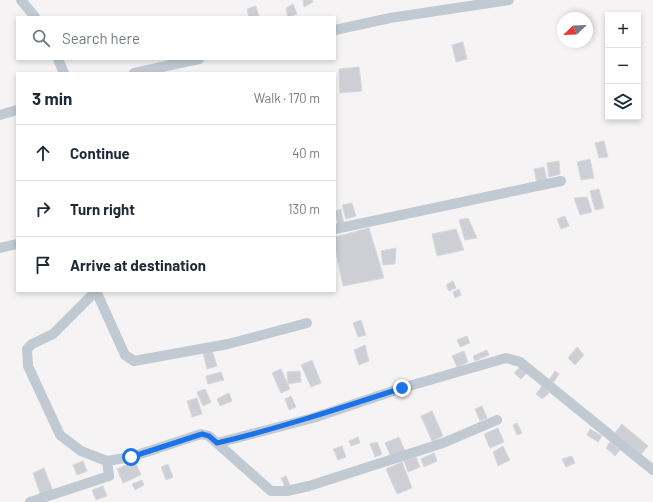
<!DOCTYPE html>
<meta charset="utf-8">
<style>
:root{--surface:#fff;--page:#f6f6f7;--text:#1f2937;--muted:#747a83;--line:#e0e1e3}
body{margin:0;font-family:Barlow,sans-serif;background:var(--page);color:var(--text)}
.controls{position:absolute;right:12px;top:12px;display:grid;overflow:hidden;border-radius:0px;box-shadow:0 2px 6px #0003}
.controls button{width:36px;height:36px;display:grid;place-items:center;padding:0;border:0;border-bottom:1px solid var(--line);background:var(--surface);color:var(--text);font:20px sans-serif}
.compass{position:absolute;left:557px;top:12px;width:36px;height:36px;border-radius:50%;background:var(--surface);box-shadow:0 2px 6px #0003;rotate:247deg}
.stop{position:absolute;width:12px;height:12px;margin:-9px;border:3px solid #1a73e8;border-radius:50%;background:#fff}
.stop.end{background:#1a73e8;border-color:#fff;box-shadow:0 1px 4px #0008}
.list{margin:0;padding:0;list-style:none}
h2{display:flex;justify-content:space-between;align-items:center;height:52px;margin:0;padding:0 16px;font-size:17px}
h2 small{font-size:13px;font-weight:400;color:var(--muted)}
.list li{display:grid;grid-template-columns:26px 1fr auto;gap:12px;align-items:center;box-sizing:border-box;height:56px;padding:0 16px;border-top:1px solid var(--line)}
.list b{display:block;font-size:15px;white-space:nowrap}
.list em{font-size:13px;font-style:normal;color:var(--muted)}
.icon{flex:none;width:22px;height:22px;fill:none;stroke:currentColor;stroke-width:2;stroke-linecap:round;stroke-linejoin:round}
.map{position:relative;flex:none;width:653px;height:502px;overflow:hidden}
.search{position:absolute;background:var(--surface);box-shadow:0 2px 6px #0003;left:16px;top:16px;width:320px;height:44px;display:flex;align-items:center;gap:10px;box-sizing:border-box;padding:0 14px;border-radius:0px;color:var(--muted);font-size:15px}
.panel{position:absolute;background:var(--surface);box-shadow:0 2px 6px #0003;left:16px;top:72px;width:320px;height:220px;border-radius:0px}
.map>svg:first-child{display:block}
.building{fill:#cdcfd5;stroke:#d7d9de}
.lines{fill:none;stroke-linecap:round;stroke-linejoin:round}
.street{stroke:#c1cad2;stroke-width:10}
.route{stroke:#1a73e8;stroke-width:5}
</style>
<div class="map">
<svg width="653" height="502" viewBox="0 0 653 502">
<rect width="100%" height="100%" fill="#f5f3f3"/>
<g class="building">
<polygon points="303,0 312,0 313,2 304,7"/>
<polygon points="293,4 297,14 288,17 286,8"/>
<polygon points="256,6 259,17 249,17 247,9"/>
<polygon points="463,42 467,59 456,62 452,45"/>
<polygon points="359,67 362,91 340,93 339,69"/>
<polygon points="604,141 608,157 599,158 595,143"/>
<polygon points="590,159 594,178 581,180 577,162"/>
<polygon points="559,161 560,174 549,177 547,163"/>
<polygon points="544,167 547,181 537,184 534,169"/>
<polygon points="599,189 604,208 595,210 590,191"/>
<polygon points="587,197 592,212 580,215 574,198"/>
<polygon points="352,203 356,216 346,219 342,205"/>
<polygon points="341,209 344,224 338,225 335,211"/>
<polygon points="565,216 569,226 561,229 557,219"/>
<polygon points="468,218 477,238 465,240 459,220"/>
<polygon points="369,228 384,278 343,286 335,248 335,237"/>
<polygon points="456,229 464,250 437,256 432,234"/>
<polygon points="396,248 395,264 383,265 381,251"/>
<polygon points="453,281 456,288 449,291 446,285"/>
<polygon points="459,289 461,295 455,298 453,292"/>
<polygon points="361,320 366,335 358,337 353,323"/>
<polygon points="467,336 470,343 460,347 457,340"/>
<polygon points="365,345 369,361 359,365 354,350"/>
<polygon points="577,347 584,355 575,365 568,358"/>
<polygon points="212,350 217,366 207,369 203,353"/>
<polygon points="487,350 489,355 475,361 473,356"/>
<polygon points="464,351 468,362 457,367 452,356"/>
<polygon points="312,360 321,383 311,387 301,365"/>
<polygon points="521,366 528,372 521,379 514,373"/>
<polygon points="281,369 290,389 281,393 272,373"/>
<polygon points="300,371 301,382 288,384 287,372"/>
<polygon points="555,371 559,374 554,382 549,380"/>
<polygon points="221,372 224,380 208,384 206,376"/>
<polygon points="542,386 549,393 542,399 536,394"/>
<polygon points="205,389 211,402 203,406 197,392"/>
<polygon points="229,393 232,401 220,406 217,399"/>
<polygon points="291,396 296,407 289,410 285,399"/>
<polygon points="197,398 202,414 192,417 187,401"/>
<polygon points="482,406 487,418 480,421 475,409"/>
<polygon points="432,411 443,436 432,441 421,416"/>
<polygon points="517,423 522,433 517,435 513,425"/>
<polygon points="622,424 648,446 641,454 615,433"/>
<polygon points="498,428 504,442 490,448 484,434"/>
<polygon points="590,429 602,436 598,442 587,435"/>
<polygon points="358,437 360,443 351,446 349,441"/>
<polygon points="399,437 405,451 391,457 385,443"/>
<polygon points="377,442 382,454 375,457 370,444"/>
<polygon points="610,442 620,450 615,456 606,448"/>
<polygon points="342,446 346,457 338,460 333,449"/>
<polygon points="503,446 510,460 498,466 493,452"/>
<polygon points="434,453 437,461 424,467 421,459"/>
<polygon points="572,456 575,463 566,467 562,459"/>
<polygon points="416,457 420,467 408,472 404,461"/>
<polygon points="83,461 87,471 77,475 73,465"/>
<polygon points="135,461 141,475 123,483 117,469"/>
<polygon points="402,462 412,488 397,494 386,469"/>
<polygon points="168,464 173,477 166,480 161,467"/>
<polygon points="44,468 53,491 41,496 33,473"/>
<polygon points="286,476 290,485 285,487 281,478"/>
<polygon points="142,480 144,485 135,490 132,484"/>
<polygon points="103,486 107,496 96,500 92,490"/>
</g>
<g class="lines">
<g class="street">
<polyline points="21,0 35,17"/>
<polyline points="335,30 390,18 509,0"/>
<polyline points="58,59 64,73"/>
<polyline points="134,73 199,59"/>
<polyline points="0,115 17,110"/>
<polyline points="335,229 561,181"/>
<polyline points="0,248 17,244"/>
<polyline points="96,291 53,334 32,344 27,349 28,366 60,435 81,451 107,461 131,457 201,434 209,436 271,491 287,491 309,486 443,443 497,420"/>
<polyline points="96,291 125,355 134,361 228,344 307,323"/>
<polyline points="217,443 313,418 402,388 506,358 520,362 653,470"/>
<polyline points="30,502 109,476 107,461"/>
</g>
</g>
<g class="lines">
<path class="route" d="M131,457L202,434L209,436L217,443C280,428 341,408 402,388"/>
</g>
</svg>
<div class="controls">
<button>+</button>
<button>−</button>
<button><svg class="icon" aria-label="layers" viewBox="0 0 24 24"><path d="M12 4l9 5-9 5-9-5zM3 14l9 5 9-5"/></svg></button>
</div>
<svg class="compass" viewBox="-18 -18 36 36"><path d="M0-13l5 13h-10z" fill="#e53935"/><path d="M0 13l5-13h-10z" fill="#747a83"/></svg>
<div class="stop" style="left:131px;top:457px"></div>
<div class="stop end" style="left:402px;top:388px"></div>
<div class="search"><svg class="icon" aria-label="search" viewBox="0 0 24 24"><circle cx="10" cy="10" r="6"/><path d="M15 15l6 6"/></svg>Search here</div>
<section class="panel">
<h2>3 min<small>Walk · 170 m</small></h2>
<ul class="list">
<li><svg class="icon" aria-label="ahead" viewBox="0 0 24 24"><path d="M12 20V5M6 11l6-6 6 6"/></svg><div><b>Continue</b></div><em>40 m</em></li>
<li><svg class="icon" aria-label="right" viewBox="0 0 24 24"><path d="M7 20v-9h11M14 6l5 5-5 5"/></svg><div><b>Turn right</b></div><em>130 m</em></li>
<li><svg class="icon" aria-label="arrive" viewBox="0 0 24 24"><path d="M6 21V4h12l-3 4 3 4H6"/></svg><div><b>Arrive at destination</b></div></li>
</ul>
</section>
</div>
